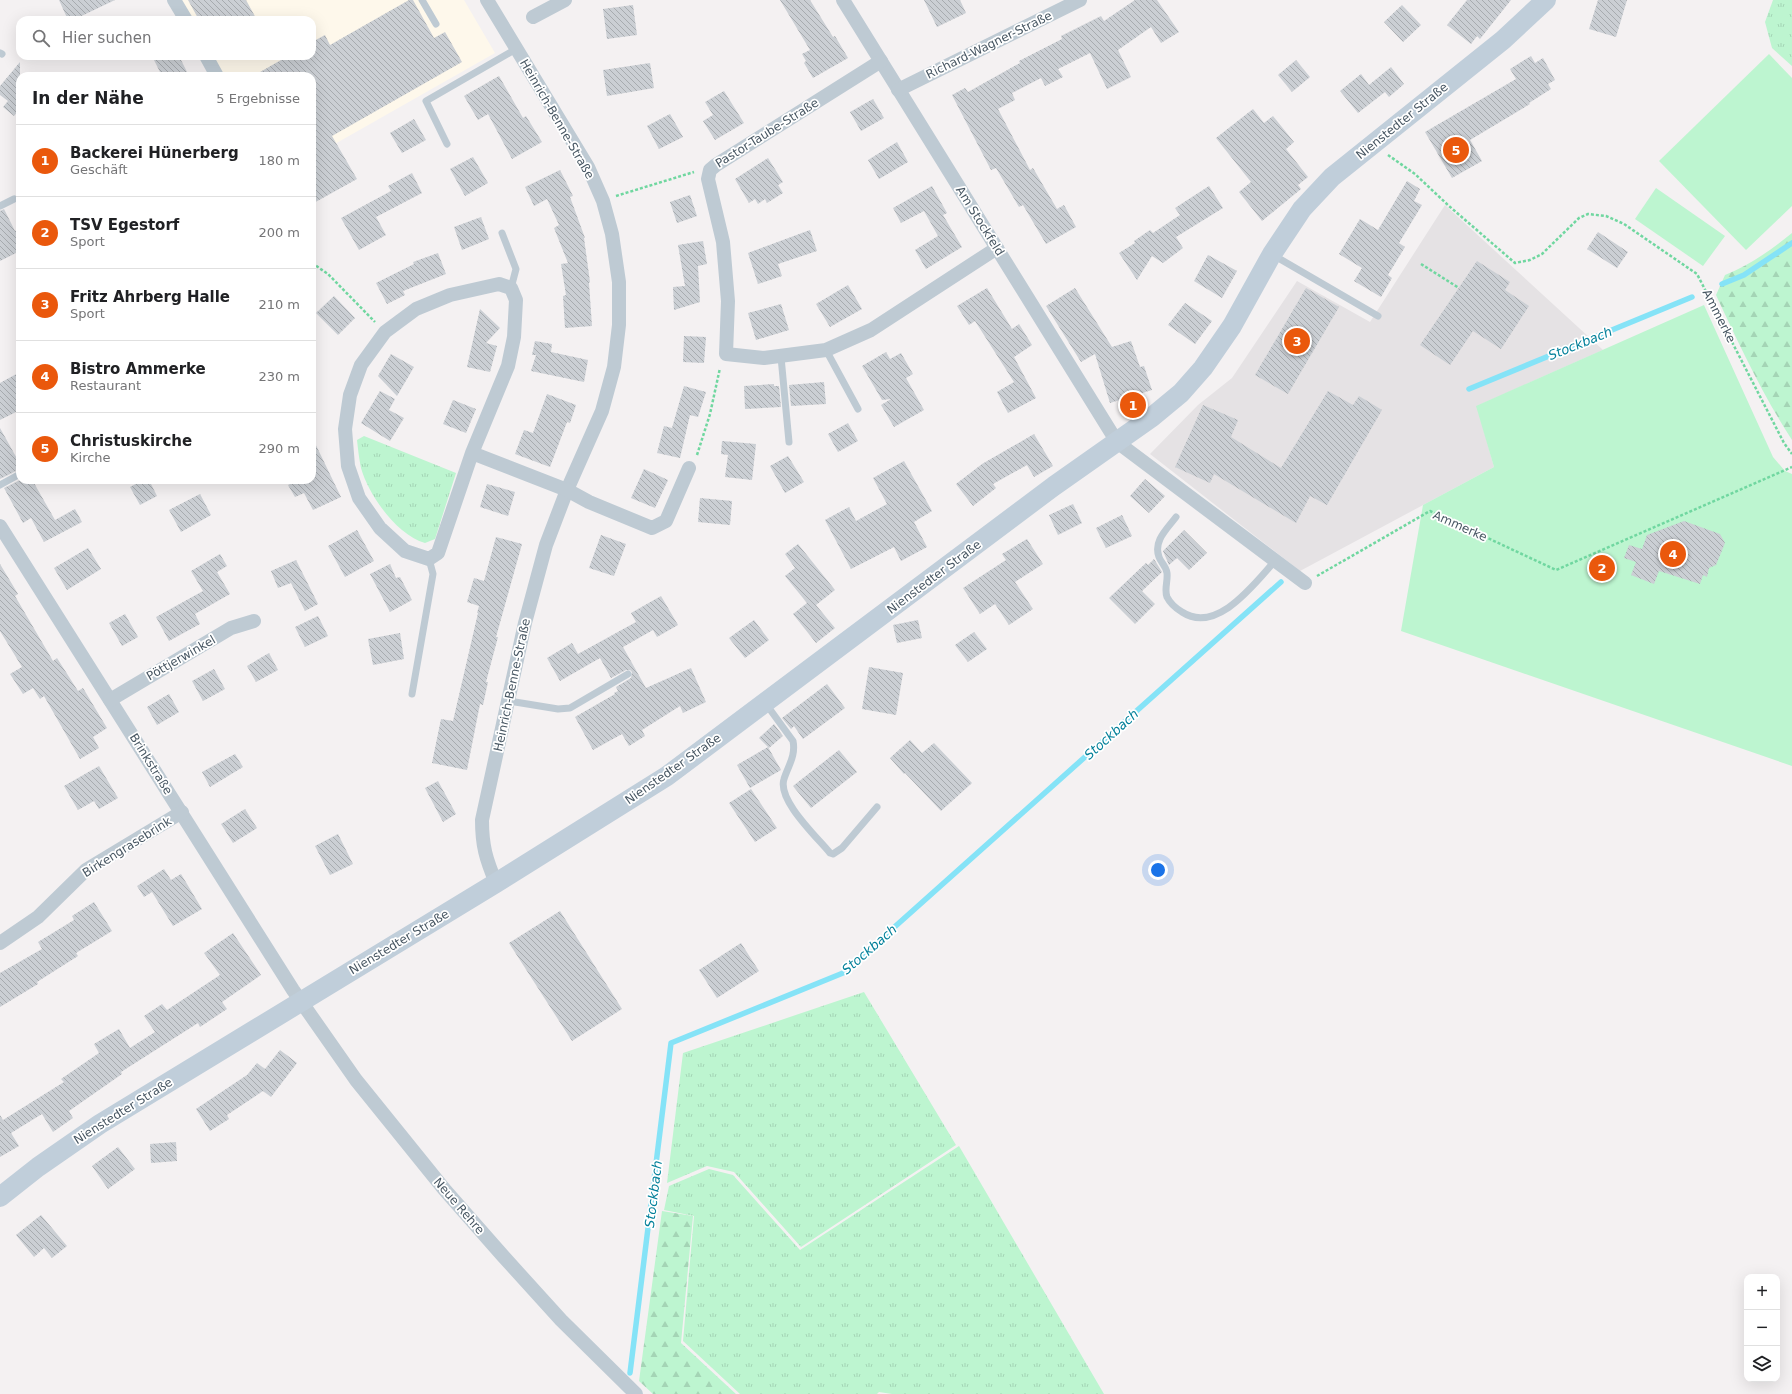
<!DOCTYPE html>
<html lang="de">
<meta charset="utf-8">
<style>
:root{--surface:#fff;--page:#f2f2f2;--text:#202124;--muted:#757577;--line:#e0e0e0;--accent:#ea580c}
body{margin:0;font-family:"DejaVu Sans",sans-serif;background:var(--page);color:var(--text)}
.controls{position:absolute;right:12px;bottom:12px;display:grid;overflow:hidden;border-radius:8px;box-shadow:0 4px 16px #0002}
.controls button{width:36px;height:36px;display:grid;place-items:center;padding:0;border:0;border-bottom:1px solid var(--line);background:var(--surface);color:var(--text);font:20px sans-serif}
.you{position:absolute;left:1158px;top:870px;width:14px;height:14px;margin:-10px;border:3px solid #fff;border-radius:50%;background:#1a73e8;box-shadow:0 0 0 6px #1a73e833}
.badge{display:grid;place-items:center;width:26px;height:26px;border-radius:50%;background:var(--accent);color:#fff;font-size:13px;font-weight:700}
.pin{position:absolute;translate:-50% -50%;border:2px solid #fff;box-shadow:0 1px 4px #0006}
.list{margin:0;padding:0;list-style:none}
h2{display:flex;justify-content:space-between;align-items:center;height:52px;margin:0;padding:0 16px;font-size:17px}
h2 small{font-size:13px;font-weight:400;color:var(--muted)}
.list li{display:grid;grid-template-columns:26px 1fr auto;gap:12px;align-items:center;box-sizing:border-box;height:72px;padding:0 16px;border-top:1px solid var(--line)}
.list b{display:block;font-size:15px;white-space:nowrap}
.list p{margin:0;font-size:13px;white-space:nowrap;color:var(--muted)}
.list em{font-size:13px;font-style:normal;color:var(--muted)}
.icon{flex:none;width:22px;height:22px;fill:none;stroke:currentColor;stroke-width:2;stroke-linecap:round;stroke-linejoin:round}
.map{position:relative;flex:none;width:1792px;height:1394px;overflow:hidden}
.search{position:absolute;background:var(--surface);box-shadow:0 4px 16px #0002;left:16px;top:16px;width:300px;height:44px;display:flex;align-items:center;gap:10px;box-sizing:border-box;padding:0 14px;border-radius:12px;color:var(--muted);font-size:15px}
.panel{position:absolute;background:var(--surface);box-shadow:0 4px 16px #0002;left:16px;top:72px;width:300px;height:412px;border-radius:12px}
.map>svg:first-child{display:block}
.commercial{fill:#fef8eb}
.education{fill:#e5e2e4}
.grass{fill:url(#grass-tufts)}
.forest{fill:url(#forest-firs)}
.garden{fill:#bdf5d0}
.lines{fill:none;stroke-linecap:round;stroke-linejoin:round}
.stream{stroke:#85e3f7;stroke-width:5.5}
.building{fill:url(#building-back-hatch)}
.path{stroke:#70d7a0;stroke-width:2.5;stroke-dasharray:3 2;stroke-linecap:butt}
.service{stroke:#becad3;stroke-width:7}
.minor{stroke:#becad3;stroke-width:14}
.secondary{stroke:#c0ceda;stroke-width:20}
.labels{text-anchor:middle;stroke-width:3.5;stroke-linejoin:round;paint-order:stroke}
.street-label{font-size:12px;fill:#475662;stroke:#fff}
.water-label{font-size:13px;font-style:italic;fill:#03809a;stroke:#fff}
</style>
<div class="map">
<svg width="1792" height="1394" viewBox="0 0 1792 1394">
<defs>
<pattern id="grass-tufts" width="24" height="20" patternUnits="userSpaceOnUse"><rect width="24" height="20" fill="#bdf5d0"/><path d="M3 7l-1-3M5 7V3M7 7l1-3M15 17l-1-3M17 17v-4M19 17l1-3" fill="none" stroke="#a4d4b5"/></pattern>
<pattern id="forest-firs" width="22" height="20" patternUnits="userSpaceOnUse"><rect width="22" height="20" fill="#bdf5d0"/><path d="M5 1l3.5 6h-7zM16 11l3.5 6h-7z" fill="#a4d4b5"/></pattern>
<pattern id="building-back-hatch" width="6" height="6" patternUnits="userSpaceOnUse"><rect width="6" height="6" fill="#cbcfd4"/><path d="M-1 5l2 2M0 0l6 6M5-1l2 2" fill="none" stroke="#a7abaf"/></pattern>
</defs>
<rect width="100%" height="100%" fill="#f4f1f2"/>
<polygon class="commercial" points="178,0 464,0 495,53 312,157 312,76 221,76 210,56 312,56 312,20 190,20"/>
<polygon class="education" points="1445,205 1603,350 1477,406 1494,467 1300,571 1150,454 1198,405 1232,378 1297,281 1370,322"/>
<g class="grass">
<polygon points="1773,0 1792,0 1792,66 1772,48 1765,22"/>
<path d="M364,436L456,473L435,539L425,543C397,535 369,496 361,468C359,459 358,449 357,440Z"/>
<polygon points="864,992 956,1145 801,1247 734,1172 707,1166 667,1183 683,1053"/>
<polygon points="959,1146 1104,1394 892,1394 879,1392 877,1394 740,1394 683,1341 694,1216 664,1210 669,1186 709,1169 733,1175 800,1250"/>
</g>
<g class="forest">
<path d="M1792,233V440C1762,394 1739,344 1716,295L1725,275C1750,265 1771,250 1792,233Z"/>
<polygon points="662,1211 693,1216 681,1343 736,1394 653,1394 639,1381"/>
</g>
<g class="garden">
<polygon points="1769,54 1792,78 1792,206 1746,250 1659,161"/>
<polygon points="1656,188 1725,236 1703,266 1635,219"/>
<polygon points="1704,305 1773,457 1785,471 1792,474 1792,766 1401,631 1423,505 1494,467 1476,406"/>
</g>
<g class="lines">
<g class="stream">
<polyline points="1722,284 1744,275 1792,243"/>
<polyline points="1469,389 1692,297"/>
<polyline points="630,1373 671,1043 843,973 1281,582"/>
</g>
</g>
<g class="building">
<polygon points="59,0 115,0 73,20 68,20"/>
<polygon points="188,0 246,0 257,20 199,20"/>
<polygon points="409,0 413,0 434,38 445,32 462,62 332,136 357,179 312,204 312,76 253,76 288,56 312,56 312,42 325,35 330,45"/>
<polygon points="780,0 810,0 833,37 835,36 848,58 813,78 804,63 806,61 802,54 810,50"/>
<polygon points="924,0 960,0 966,13 937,27"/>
<polygon points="1135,0 1157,0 1179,32 1161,43 1151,27 1118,50 1131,77 1107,89 1090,53 1058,69 1063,77 1045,86 1041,78 1012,93 1015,100 998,109 1030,170 1033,168 1057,209 1064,205 1076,227 1046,244 1023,205 1019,207 996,168 991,170 952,95 965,88 968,92 1020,63 1019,61 1062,39 1061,36 1101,16 1104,21"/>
<polygon points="1467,0 1511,0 1480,39 1477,36 1471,44 1447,25"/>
<polygon points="1598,0 1627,0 1616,37 1589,29"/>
<polygon points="633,5 637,35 607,39 603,9"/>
<polygon points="1402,5 1421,25 1403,42 1384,22"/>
<polygon points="152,56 179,56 189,76 162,76"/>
<polygon points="1531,56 1535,63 1543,58 1555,80 1548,84 1551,89 1529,103 1530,104 1470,140 1482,161 1452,178 1425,132 1516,79 1510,69"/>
<polygon points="1296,60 1310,77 1292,92 1278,75"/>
<polygon points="20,62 20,111 19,110 14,116 3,107 8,101 0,95 0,86"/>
<polygon points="650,63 654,88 607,96 603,70"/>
<polygon points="1391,67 1404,84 1389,97 1385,92 1358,113 1340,91 1361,74 1369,85"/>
<polygon points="499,76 523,118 526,116 542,142 512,159 488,114 478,120 464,96"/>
<polygon points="724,91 744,123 715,140 703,121 713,115 705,102"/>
<polygon points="873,99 884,118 861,131 850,112"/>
<polygon points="1253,109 1264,123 1273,116 1294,142 1286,149 1308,177 1298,185 1301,189 1262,221 1239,192 1251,182 1216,138"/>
<polygon points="670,114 683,137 659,149 647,126"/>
<polygon points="414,119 426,140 402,153 390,133"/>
<polygon points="897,142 908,162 879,179 868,160"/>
<polygon points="473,157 488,183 465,196 450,169"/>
<polygon points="768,158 783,182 778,185 783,193 767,203 765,199 758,204 755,199 749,203 735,179"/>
<polygon points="560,170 573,196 570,197 585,238 584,238 590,282 589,283 592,326 565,328 563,296 566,295 561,264 568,263 554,228 559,225 547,199 534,206 525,187"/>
<polygon points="412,173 422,193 376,217 386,235 359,250 341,218 391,191 388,186"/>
<polygon points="1407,181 1420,189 1414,201 1422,205 1399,243 1405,247 1388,275 1392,278 1381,297 1354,281 1362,268 1339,254 1360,219 1378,230"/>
<polygon points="932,186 947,213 943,215 962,247 926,269 915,250 938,236 924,211 901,223 893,208"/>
<polygon points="1209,186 1223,208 1176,237 1183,248 1163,263 1152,256 1137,280 1119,253 1135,243 1134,241 1150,230 1153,233 1180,215 1175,208"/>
<polygon points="690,195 697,216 677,223 670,202"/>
<polygon points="4,209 15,231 20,228 20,251 0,261 0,211"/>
<polygon points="481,217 489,239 462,250 454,227"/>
<polygon points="810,230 817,251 778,264 782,276 758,284 748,253"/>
<polygon points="1598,232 1628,252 1617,268 1587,249"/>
<polygon points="703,241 707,264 698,266 700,302 674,310 673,287 685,286 678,245"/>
<polygon points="438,253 446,274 403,291 405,295 387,304 376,283 414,264 413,262"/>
<polygon points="1208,255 1237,271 1222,298 1194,281"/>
<polygon points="1477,261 1510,282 1505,290 1529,306 1501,349 1473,331 1450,365 1420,345"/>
<polygon points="848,285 862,309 830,327 816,304"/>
<polygon points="987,288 1012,329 1019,324 1032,345 1014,357 1036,398 1008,413 997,392 1014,382 975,321 969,325 957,306"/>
<polygon points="1075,288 1112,347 1131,341 1140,367 1144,366 1152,390 1110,403 1095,354 1081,362 1046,306"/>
<polygon points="1306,288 1339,307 1288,394 1255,375"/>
<polygon points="334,296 355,318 338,335 316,313"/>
<polygon points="1185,303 1212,321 1195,344 1168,325"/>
<polygon points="781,304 789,330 756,340 748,313"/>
<polygon points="480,309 500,328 486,343 497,346 490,372 467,367"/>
<polygon points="684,336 706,337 704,363 683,362"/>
<polygon points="535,341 552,344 551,352 588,360 584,382 531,371 536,355 532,355"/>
<polygon points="886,352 890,359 901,353 913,374 906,378 924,410 894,427 881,405 891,399 882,400 862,366"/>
<polygon points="391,354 414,367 397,396 378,376"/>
<polygon points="20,372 20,410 0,420 0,383"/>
<polygon points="824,382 826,404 791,406 789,385"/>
<polygon points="774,384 774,386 779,386 781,407 745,409 744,386"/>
<polygon points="684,386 706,392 698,417 690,415 680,458 657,453 664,426 672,428"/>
<polygon points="380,391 395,399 389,410 404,418 390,441 361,423"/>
<polygon points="1328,391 1353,405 1359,396 1382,410 1327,505 1310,496 1296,523 1214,474 1210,483 1175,467 1203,405 1238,420 1231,437 1281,468"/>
<polygon points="547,394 576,405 570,423 567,422 550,467 515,454 524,430 533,433"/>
<polygon points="453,400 476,409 466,433 443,424"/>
<polygon points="848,423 858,441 838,452 828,434"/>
<polygon points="0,428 20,464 20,469 0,479"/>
<polygon points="1034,434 1053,466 1034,477 1027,465 993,484 996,488 973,506 956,484 982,464"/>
<polygon points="312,437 341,497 313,510 304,493 295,497 288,485 298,480 312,480"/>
<polygon points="722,441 756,444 752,480 725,477 728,455 721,454"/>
<polygon points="788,456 804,482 785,493 770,466"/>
<polygon points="904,461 932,511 914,522 927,547 901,561 894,547 851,569 825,520 849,507 856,521 887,504 873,478"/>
<polygon points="644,469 668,480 655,508 631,498"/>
<polygon points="1145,479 1165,496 1149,513 1130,496"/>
<polygon points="20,480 29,480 31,484 34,483 55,520 75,509 82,522 44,542 31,518 23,523 4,488"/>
<polygon points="143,480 149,480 157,496 140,505 130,487"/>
<polygon points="487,484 515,492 508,516 480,507"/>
<polygon points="200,494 211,515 181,532 169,510"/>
<polygon points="700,498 732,501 730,525 698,522"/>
<polygon points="1073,504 1082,523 1058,535 1049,515"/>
<polygon points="1122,515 1132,536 1106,548 1096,528"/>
<polygon points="1684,521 1720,534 1725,543 1716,565 1709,568 1707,577 1703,575 1700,584 1659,571 1654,584 1631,575 1636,562 1624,558 1629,545 1642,549 1647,535"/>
<polygon points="357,530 374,561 345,577 328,546"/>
<polygon points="1184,530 1207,553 1189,570 1177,558 1169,565 1163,551"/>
<polygon points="601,535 626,544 614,576 589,568"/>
<polygon points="496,537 522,544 496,637 498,637 486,682 488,682 483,705 480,704 467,770 432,763 441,719 453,721 478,613 477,613 479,606 467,602 474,578 484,581"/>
<polygon points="1027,539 1043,564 1015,582 1033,609 1009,625 995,604 980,614 963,588 1006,560 1002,554"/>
<polygon points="798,544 835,590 816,605 835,628 816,643 793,614 807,603 785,576 795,568 785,554"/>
<polygon points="88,548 101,569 67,590 54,568"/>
<polygon points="220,554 227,566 217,572 230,594 195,614 200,624 169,641 156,617 203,591 191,571"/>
<polygon points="1154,559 1162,572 1142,591 1155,604 1135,624 1109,598 1146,563 1148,565"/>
<polygon points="296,560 318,604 305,611 291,583 278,588 271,571"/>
<polygon points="0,564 18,594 15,596 53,661 57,658 78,691 83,688 107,728 93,737 99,748 80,759 44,696 40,699 33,688 23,694 10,674 22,667 0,631"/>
<polygon points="390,564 396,578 400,577 412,600 390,612 370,574"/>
<polygon points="661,596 678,625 657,637 653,630 623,647 646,688 691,668 706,702 683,713 680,706 642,730 645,736 629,746 622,734 593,750 575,717 615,694 614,693 618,691 616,687 631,678 632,672 630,670 626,670 611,678 600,658 560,681 547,658 572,643 578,654 636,622 631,613"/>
<polygon points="125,614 138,637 122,646 109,623"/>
<polygon points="318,616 328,636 305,647 295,627"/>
<polygon points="754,620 769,640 745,658 729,638"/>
<polygon points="918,620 922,638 897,643 893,625"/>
<polygon points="974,632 987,649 968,662 955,645"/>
<polygon points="400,633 404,659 373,665 368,639"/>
<polygon points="269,653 278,670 256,682 247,666"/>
<polygon points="869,667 903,673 896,715 862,709"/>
<polygon points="214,669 225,689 203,701 192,681"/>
<polygon points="827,684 845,708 803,739 794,726 791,729 782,718"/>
<polygon points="169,694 179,712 157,725 147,707"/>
<polygon points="774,724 783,736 769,748 759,738"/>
<polygon points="910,740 922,753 934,743 972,783 941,811 905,773 904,774 890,758"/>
<polygon points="768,747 781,770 750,788 737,765"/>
<polygon points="839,750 857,772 811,808 793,786"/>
<polygon points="235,754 243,767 210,787 202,772"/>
<polygon points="99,766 118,798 99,809 94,801 78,810 64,786"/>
<polygon points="438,781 456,814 443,822 425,788"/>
<polygon points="751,789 777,828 755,842 729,803"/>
<polygon points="245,809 257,828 233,843 221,824"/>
<polygon points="338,834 353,864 330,875 315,846"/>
<polygon points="164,869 171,880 181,874 202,909 173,926 152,892 144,897 137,886"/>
<polygon points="94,902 112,931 76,953 78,956 37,982 38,984 0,1007 0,973 42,949 38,942 74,920 72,916"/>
<polygon points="560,911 622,1009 572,1041 509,943"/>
<polygon points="233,933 261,975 222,1002 227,1009 200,1027 198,1023 121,1072 122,1074 69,1111 73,1118 53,1132 42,1114 11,1133 19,1146 0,1157 0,1115 3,1120 64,1082 61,1079 99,1053 94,1044 119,1029 130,1048 155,1032 144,1016 162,1004 167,1010 220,975 204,953"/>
<polygon points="741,943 759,971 717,998 699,970"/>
<polygon points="280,1050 297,1063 271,1097 263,1091 227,1115 229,1119 210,1131 196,1109 247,1075 257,1063 265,1069"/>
<polygon points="176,1142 177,1161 151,1163 150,1144"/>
<polygon points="118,1147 135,1169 108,1189 92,1166"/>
<polygon points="41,1215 67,1246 52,1258 44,1248 34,1257 16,1235"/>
</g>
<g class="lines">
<g class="path">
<polyline points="1388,155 1415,174 1449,206 1515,263 1530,260 1542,254 1579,218 1588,214 1606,216 1624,224 1697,274 1784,443 1792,454"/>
<polyline points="616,196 694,172"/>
<polyline points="312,263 328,274 375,322"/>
<polyline points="1421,264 1459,288"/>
<polyline points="697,455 710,414 720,368"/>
<polyline points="1317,576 1430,511 1556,570 1792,467"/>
</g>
<g class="service">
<polyline points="422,0 436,24"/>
<polyline points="0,53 2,54"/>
<polyline points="447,144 426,101 516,49"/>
<polyline points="0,206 14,199"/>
<polyline points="502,233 516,269 511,288"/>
<polyline points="1273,255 1378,316"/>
<polyline points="826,350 858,409"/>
<polyline points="781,357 789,442"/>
<polyline points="0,485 20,474"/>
<path d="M1176,517C1167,529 1153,541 1159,557C1161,563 1166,566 1167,573C1168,581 1164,590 1167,597C1170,603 1177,609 1182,612C1217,635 1255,583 1275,561"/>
<polyline points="412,694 433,574 429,559"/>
<polyline points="509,701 558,709 570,708 628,674"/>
<path d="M766,704L793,741C796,756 788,766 784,779C777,800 817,837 830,853L833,854L842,848L877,807"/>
</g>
<g class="minor">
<polyline points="174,0 186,20"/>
<path d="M487,0L588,167L603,201L612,234L619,282V325L614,367L602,411L567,490L546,545L525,623L482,820C482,846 486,859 496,883"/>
<polyline points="843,0 1117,442 1305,583"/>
<polyline points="533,17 565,0"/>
<polyline points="206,56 217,76"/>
<polyline points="881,61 716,165 710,170 708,179 723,242 728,301 726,354 764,358 826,350 871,330 997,248"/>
<polyline points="898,90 1080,0"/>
<polyline points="472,453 508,366 514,337 516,300 511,288 499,284 450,295 416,309 385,332 361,365 350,395 345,429 348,466 359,498 380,528 405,551 429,559 438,553 472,453 567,490 589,502 652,528 666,521 689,468"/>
<polyline points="0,526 293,990 356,1080 444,1189 503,1256 561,1320 636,1394"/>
<polyline points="110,700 231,628 254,621"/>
<polyline points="0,943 38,917 86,870 182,812"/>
</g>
<polyline class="secondary" points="0,1197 38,1167 100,1124 496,883 667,776 1054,486 1152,417 1181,393 1203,368 1232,326 1272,254 1302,209 1332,177 1503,40 1546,0"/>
</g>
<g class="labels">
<g class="street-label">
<text transform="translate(989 45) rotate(-26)" y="4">Richard-Wagner-Straße</text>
<text transform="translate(557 119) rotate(60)" y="4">Heinrich-Benne-Straße</text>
<text transform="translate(1402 121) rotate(-39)" y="4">Nienstedter Straße</text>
<text transform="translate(767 133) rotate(-32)" y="4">Pastor-Taube-Straße</text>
<text transform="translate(980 221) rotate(58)" y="4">Am Stockfeld</text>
<text transform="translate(1719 316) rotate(63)" y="4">Ammerke</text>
<text transform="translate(1460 526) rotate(24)" y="4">Ammerke</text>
<text transform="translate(934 577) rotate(-37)" y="4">Nienstedter Straße</text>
<text transform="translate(181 658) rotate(-30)" y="4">Pöttjerwinkel</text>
<text transform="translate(512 685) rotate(-78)" y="4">Heinrich-Benne-Straße</text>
<text transform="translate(151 764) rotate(58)" y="4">Brinkstraße</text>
<text transform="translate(673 769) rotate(-35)" y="4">Nienstedter Straße</text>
<text transform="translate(127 847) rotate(-32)" y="4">Birkengrasebrink</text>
<text transform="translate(399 942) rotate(-31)" y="4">Nienstedter Straße</text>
<text transform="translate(123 1111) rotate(-32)" y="4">Nienstedter Straße</text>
<text transform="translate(459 1206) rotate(49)" y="4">Neue Rehre</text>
</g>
<g class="water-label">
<text transform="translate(1580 343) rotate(-22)" y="5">Stockbach</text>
<text transform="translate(1111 734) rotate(-42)" y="5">Stockbach</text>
<text transform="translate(869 949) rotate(-41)" y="5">Stockbach</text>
<text transform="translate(653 1194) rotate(-83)" y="5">Stockbach</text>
</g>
</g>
</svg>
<div class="controls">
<button>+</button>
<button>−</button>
<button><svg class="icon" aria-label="layers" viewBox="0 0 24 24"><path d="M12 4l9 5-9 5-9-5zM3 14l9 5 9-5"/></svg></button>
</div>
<div class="you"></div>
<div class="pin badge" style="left:1133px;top:405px">1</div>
<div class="pin badge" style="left:1602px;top:568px">2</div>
<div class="pin badge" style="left:1297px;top:341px">3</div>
<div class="pin badge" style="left:1673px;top:554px">4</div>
<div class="pin badge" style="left:1456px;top:150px">5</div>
<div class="search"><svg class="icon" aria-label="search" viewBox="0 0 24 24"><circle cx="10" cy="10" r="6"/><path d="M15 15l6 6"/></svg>Hier suchen</div>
<section class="panel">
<h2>In der Nähe<small>5 Ergebnisse</small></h2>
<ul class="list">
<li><span class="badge">1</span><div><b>Backerei Hünerberg</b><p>Geschäft</p></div><em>180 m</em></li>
<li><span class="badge">2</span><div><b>TSV Egestorf</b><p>Sport</p></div><em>200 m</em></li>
<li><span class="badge">3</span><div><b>Fritz Ahrberg Halle</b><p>Sport</p></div><em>210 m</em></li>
<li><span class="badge">4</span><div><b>Bistro Ammerke</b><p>Restaurant</p></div><em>230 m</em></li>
<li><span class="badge">5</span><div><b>Christuskirche</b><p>Kirche</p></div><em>290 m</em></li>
</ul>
</section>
</div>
